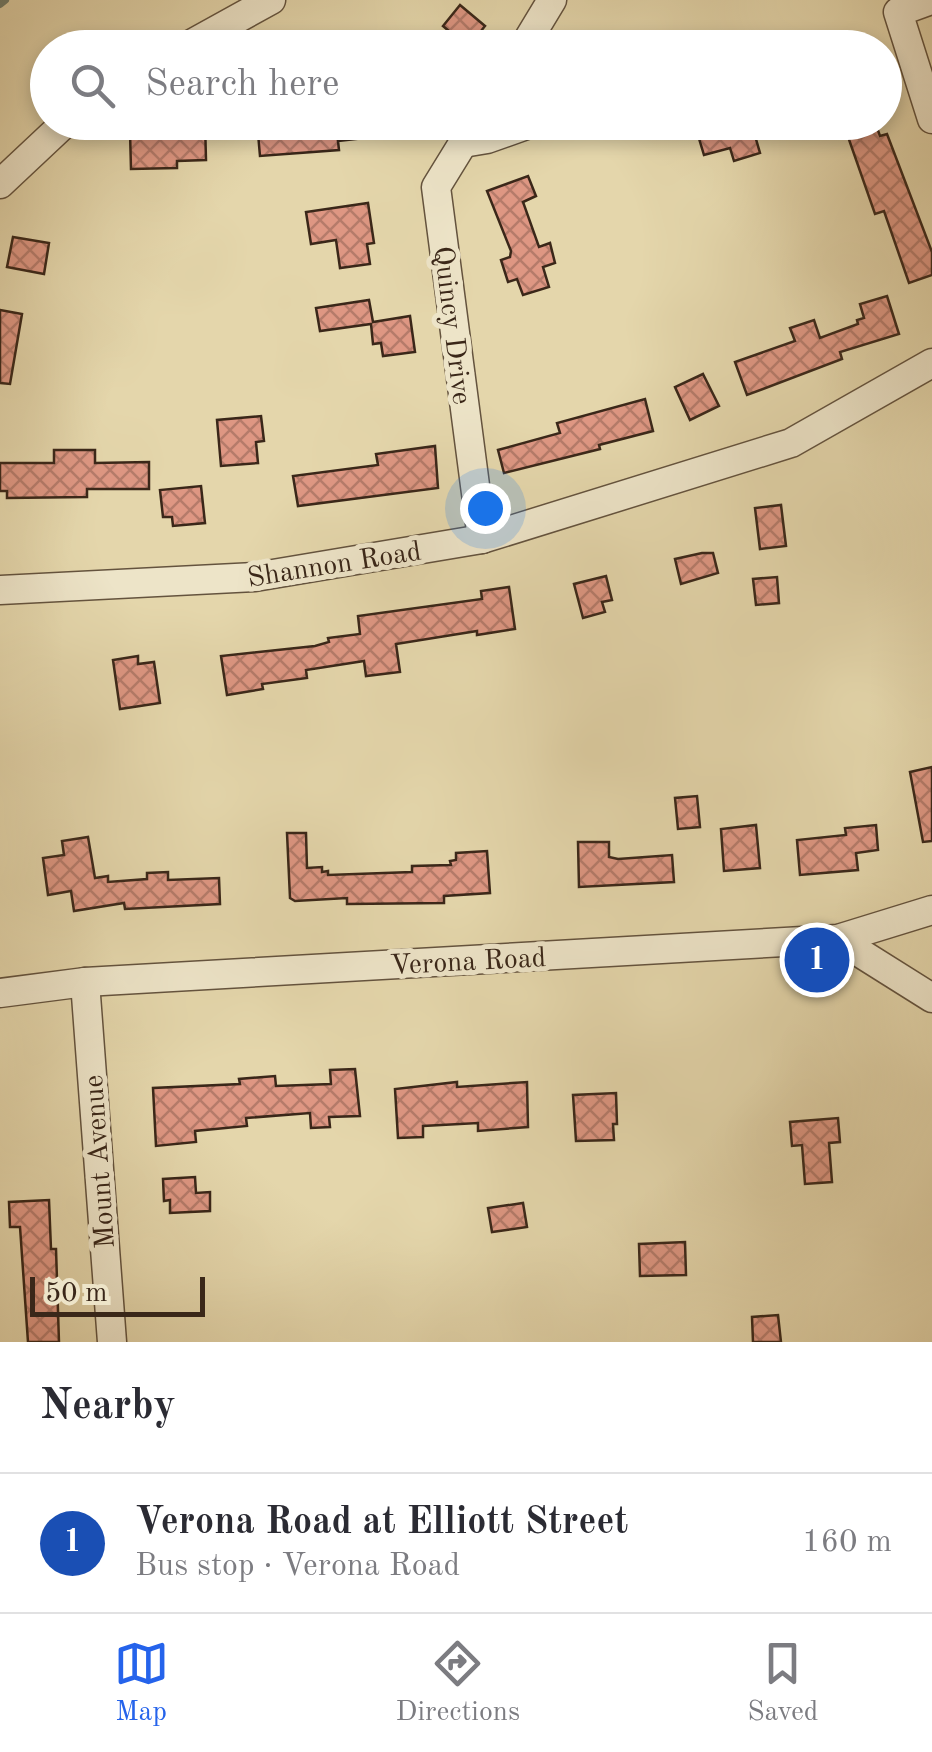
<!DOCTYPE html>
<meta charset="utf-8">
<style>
:root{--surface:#fff;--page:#f7f7f7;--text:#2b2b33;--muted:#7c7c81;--line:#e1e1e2;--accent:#2563eb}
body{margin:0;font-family:"Old Standard TT",serif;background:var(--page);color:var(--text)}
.scale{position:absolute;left:30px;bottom:25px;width:175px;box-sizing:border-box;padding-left:10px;border:5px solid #3a2719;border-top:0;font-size:28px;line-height:35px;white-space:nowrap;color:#3a2719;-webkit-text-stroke:8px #ede4c8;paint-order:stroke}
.you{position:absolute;left:485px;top:508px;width:35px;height:35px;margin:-25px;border:8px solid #fff;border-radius:50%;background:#1a73e8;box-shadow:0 0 0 15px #1a73e833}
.badge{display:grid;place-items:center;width:65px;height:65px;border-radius:50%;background:var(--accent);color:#fff;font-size:32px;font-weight:700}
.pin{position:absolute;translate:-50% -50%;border:5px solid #fff;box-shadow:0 2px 10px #0006}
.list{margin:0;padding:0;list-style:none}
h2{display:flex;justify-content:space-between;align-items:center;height:130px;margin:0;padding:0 40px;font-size:42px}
h2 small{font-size:32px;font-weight:400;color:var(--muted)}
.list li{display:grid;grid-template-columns:65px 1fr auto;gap:30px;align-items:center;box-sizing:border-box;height:140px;padding:0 40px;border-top:2px solid var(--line)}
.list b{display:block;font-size:38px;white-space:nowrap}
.list p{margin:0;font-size:32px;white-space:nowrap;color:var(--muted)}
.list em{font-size:32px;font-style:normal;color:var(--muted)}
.icon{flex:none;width:55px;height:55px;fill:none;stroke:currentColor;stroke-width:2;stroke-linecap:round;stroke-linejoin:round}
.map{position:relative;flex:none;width:932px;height:1342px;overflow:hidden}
.search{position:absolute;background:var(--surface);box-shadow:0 5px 15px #0003;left:30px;right:30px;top:30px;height:110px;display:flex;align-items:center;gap:25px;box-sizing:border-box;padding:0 35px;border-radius:55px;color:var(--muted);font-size:38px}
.sheet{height:270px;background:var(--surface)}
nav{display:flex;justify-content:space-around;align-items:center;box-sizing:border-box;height:140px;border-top:2px solid var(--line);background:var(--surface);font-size:28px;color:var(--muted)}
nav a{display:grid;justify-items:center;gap:5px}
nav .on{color:var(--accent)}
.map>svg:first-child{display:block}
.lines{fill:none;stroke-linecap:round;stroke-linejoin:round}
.stream{stroke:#717f6e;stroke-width:8}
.building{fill:url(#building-cross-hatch);stroke:#3a2719;stroke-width:2.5}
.minor-casing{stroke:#64533e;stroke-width:31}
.minor{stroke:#ede4c8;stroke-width:28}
.labels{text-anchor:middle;stroke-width:10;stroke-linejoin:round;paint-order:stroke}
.street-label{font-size:28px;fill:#3a2719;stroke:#ede4c8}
</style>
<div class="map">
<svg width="932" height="1342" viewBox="0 0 932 1342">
<defs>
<pattern id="building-cross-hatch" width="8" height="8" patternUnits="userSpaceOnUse" patternTransform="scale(2.5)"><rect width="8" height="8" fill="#de9783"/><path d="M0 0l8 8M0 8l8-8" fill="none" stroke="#b57b6a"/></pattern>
</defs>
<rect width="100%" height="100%" fill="#e4d6ab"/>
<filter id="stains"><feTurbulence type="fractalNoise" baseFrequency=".002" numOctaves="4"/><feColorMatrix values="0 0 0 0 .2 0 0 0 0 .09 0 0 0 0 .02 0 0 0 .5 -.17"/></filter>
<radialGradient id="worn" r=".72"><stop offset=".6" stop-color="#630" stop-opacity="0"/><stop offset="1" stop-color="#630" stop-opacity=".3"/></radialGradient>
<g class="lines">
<polyline class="stream" points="0,4 5,0"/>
</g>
<g class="building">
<polygon points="460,5 485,26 473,41 468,36 462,42 443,26"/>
<polygon points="176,122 205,122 206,160 177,161 177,168 131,169 130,132 176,130"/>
<polygon points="257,122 392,122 392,135 338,141 339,150 260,156"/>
<polygon points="694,122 751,122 760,153 734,161 730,148 704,155"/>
<polygon points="872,122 875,122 880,136 887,134 932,252 932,275 909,283 884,211 875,214 846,131"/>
<polygon points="528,176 536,196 523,202 539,247 550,243 555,263 543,267 549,287 523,295 517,279 508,282 501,260 510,257 511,251 487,191"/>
<polygon points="368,203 374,243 367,244 370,264 340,268 336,240 311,244 306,212"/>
<polygon points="13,237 49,243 44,274 7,267"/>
<polygon points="887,296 899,334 840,352 842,359 747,395 735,362 795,341 790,328 814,320 820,338 858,324 857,320 864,318 860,304"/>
<polygon points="369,300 373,322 410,316 415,352 383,356 381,343 373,344 371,324 320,331 316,308"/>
<polygon points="0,310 22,314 10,384 0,383"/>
<polygon points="703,374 719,406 690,420 675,387"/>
<polygon points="645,399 653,431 599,445 600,449 504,473 498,450 560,433 557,423"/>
<polygon points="261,416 264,441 256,442 258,463 221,466 217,420"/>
<polygon points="435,446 438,488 298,506 293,476 378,465 376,454"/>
<polygon points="54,450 95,450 95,463 149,462 149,489 87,489 87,497 7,498 7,491 0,491 0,463 54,463"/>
<polygon points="201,486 205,523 173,526 172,517 163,517 160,490"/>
<polygon points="781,505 786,546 760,549 755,508"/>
<polygon points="702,553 713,553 718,573 681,584 675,559"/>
<polygon points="606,576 612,600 602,602 605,612 583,618 574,584"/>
<polygon points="777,577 779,603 756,605 753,579"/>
<polygon points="509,587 515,629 477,635 477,631 396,644 400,672 366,676 364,661 306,670 307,678 262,684 263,689 227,695 221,656 315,646 329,642 328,638 360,634 358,616 482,599 481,591"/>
<polygon points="138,656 138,664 154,662 160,703 120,709 113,660"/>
<polygon points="932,767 932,841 923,842 910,772"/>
<polygon points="697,796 700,827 678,829 675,798"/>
<polygon points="756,825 760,868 724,871 721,829"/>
<polygon points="876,825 878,850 856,853 858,870 800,875 797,840 846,835 845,828"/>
<polygon points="287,833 306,833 307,868 322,867 322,872 328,871 328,875 412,872 412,866 451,865 450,861 456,860 456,853 487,851 490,893 444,896 444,903 347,904 347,898 295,901 290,898"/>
<polygon points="88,837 95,878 108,876 108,882 147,879 147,873 168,872 168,880 219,878 220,904 125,909 124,903 74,911 71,891 48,895 43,858 64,855 62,841"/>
<polygon points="578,842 609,842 609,857 618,859 672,855 674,882 579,887"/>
<polygon points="355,1069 360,1116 329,1117 330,1127 311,1128 310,1113 246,1118 247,1126 195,1131 196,1142 156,1146 153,1088 240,1084 239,1079 275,1076 276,1086 331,1084 330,1070"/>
<polygon points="457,1082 457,1087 527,1082 528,1127 478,1131 478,1123 423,1126 423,1137 398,1138 395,1089"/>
<polygon points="616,1093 617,1124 613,1124 614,1140 576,1141 573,1095"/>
<polygon points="838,1118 840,1142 829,1143 832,1182 805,1184 802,1145 792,1146 790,1122"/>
<polygon points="195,1177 196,1193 210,1192 210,1211 170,1213 170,1200 164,1201 163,1179"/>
<polygon points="49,1200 51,1249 56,1249 59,1342 28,1342 20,1227 10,1227 9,1202"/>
<polygon points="523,1203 527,1227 492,1232 488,1208"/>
<polygon points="685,1242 686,1275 640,1276 639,1244"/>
<polygon points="778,1315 781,1342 753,1342 752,1317"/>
</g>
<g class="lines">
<g class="minor-casing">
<g id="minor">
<polyline points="931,0 898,12 932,119"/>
<polyline points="184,48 271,0"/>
<polyline points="523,48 552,0"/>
<polyline points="476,122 436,187 482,539"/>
<polyline points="463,143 487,139 535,122"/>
<polyline points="0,184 66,122"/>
<polyline points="0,590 255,577 482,539 791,443 932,363"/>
<polyline points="838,939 932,998"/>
<polyline points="85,982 112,1342"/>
<polyline points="0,993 85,982 838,939 932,910"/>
</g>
</g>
<use href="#minor" class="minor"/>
</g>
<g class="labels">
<g class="street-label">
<text transform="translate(454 325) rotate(83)" y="10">Quincy Drive</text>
<text transform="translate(334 563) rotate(-9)" y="10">Shannon Road</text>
<text transform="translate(468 960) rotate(-3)" y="10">Verona Road</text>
<text transform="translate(98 1162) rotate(-94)" y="10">Mount Avenue</text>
</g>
</g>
<rect width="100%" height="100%" filter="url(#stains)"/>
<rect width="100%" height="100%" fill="url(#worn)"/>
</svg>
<div class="scale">50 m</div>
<div class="you"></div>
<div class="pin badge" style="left:817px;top:960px;background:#1a4fb4">1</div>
<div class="search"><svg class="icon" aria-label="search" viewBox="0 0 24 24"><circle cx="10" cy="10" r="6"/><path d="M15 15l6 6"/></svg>Search here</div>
</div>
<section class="sheet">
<h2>Nearby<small></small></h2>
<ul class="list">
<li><span class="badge" style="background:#1a4fb4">1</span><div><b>Verona Road at Elliott Street</b><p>Bus stop · Verona Road</p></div><em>160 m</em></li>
</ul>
</section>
<nav>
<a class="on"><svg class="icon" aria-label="map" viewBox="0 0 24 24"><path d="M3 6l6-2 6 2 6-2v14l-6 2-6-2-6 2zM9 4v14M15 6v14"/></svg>Map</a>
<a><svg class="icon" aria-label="directions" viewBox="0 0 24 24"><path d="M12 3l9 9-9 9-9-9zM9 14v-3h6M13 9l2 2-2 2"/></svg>Directions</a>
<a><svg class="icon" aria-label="saved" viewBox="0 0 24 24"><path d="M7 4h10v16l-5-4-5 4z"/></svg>Saved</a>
</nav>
